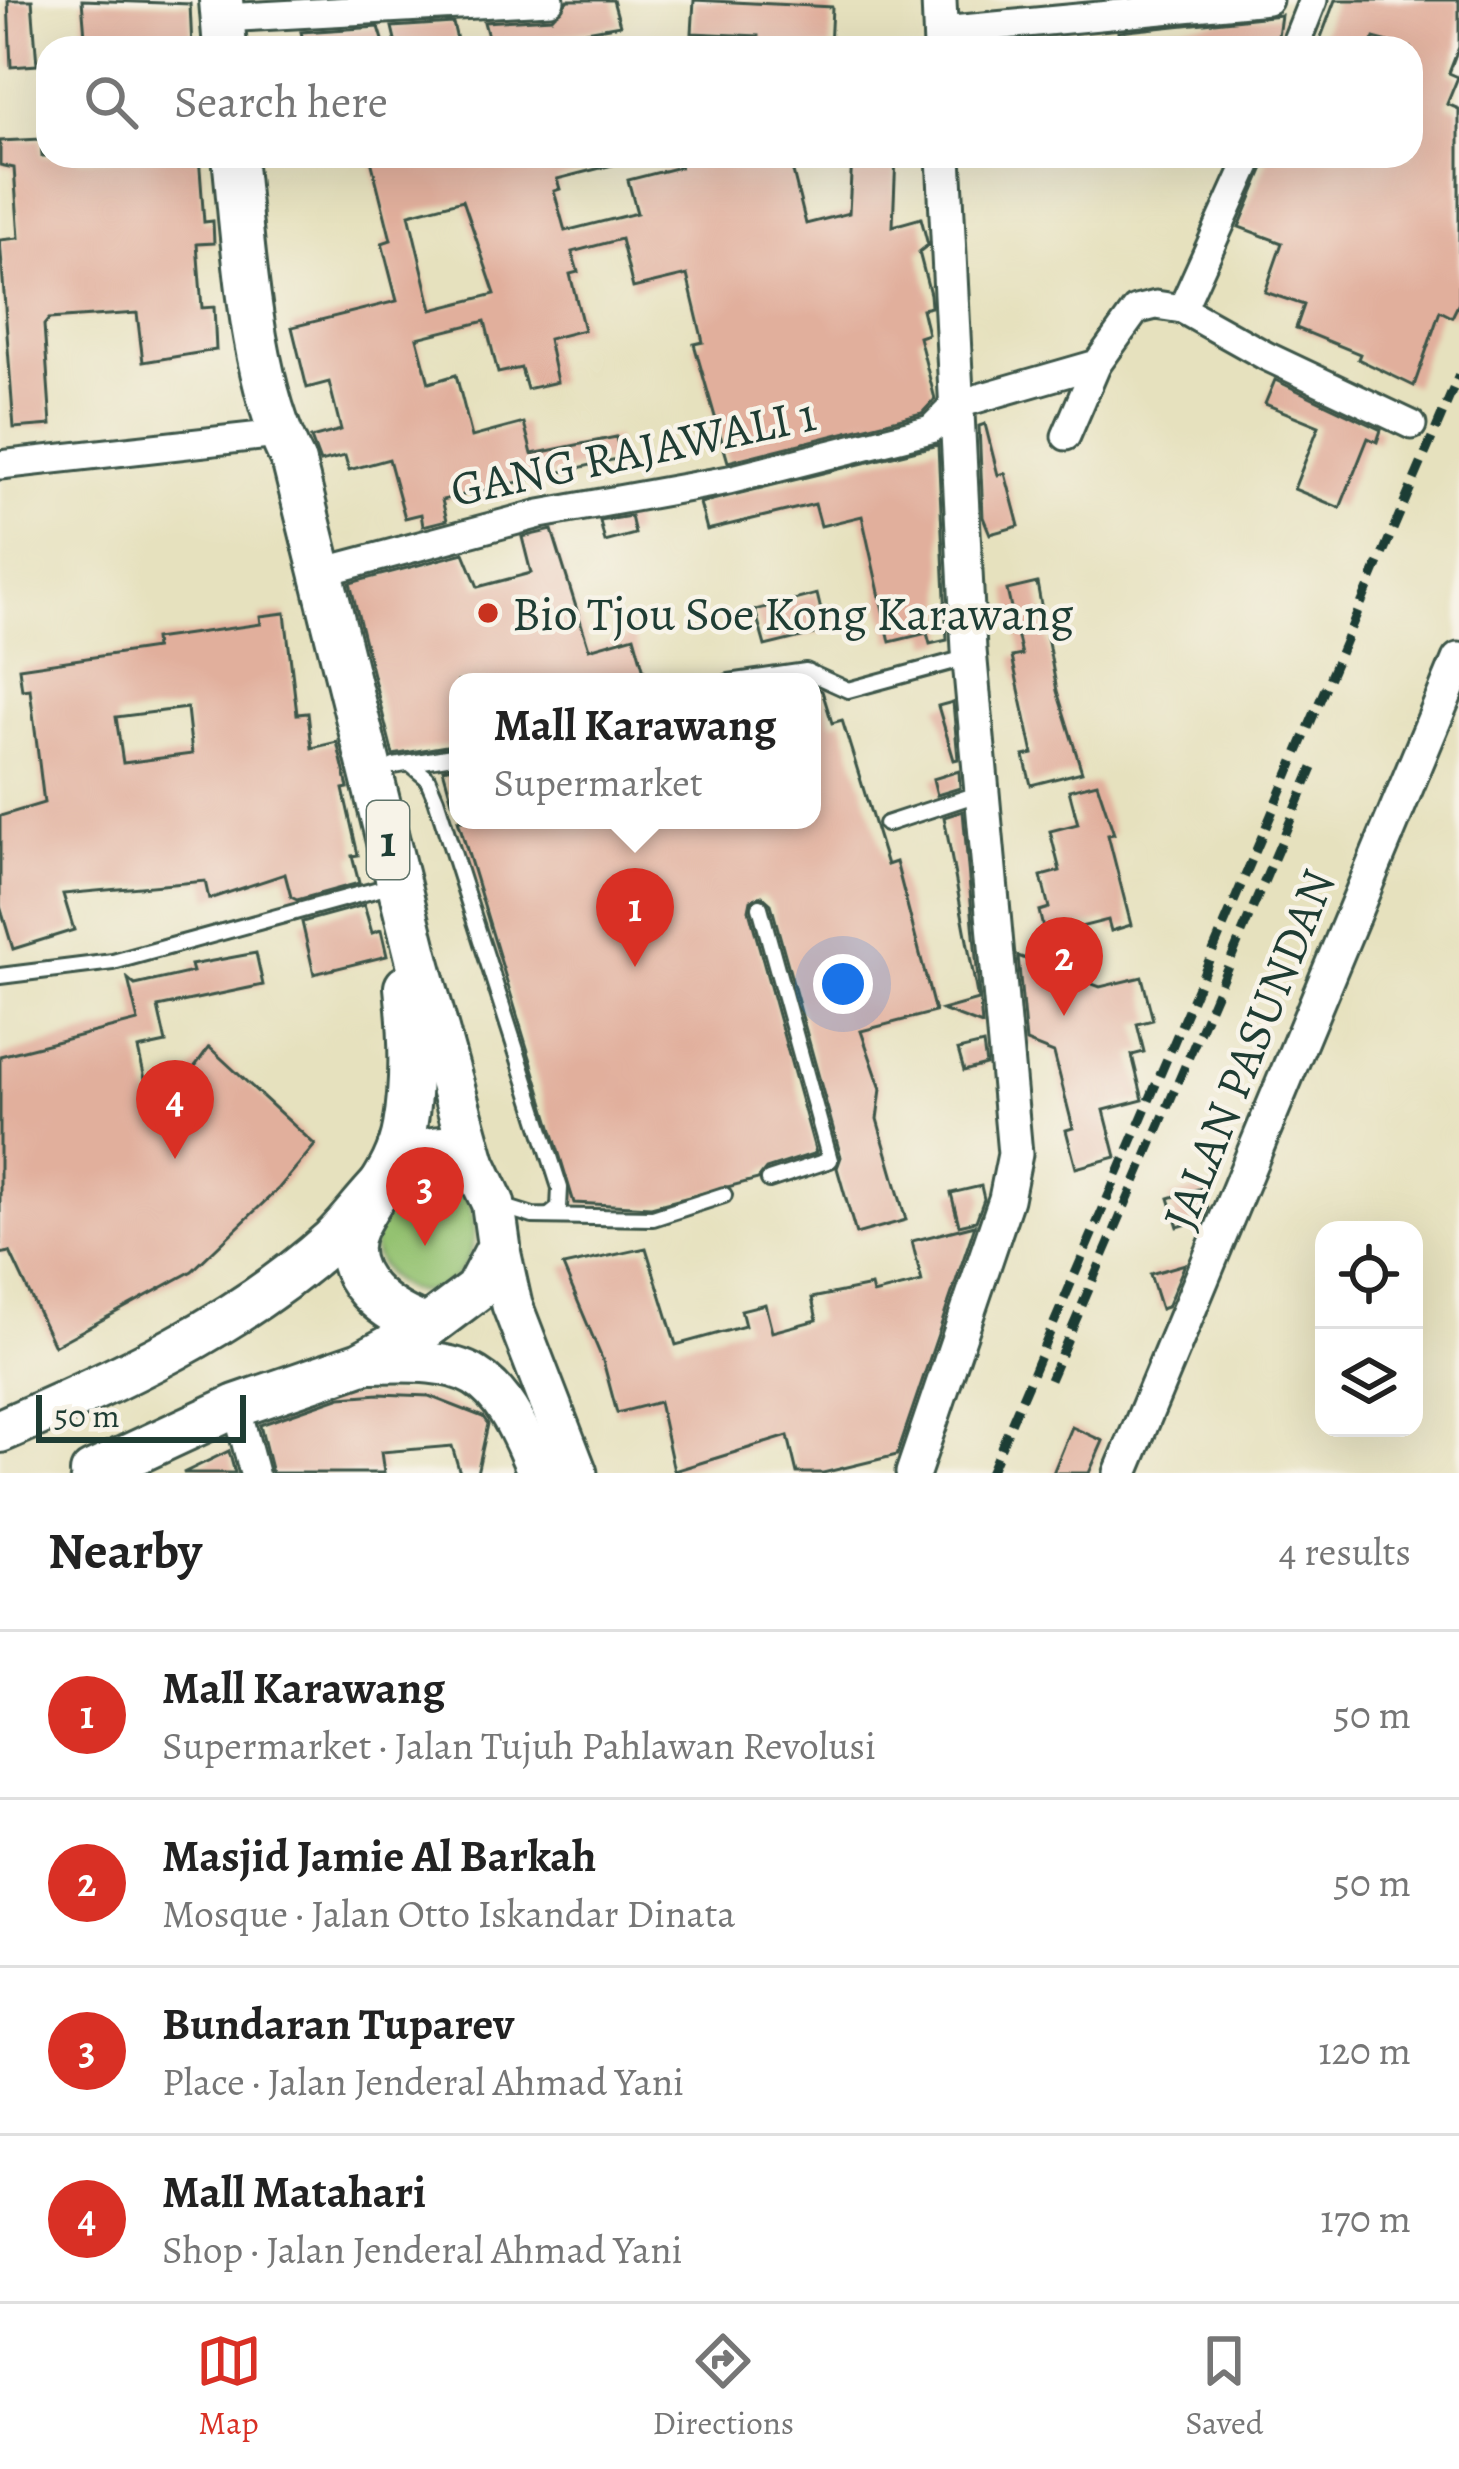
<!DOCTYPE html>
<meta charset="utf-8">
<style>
:root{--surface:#fff;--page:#f2f2f2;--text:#222;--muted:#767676;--line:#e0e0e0;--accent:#d93025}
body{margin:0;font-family:Alegreya,serif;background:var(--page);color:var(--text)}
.controls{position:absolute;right:36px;bottom:36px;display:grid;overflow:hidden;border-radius:24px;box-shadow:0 12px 48px #0002}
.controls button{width:108px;height:108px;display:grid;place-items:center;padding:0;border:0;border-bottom:3px solid var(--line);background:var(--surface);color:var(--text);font:60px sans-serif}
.scale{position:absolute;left:36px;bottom:30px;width:210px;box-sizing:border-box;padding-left:12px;border:6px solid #1f3d34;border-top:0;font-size:33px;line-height:42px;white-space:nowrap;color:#1f3d34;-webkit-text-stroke:9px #f7f3e8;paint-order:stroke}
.you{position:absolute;left:843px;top:984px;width:42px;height:42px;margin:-30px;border:9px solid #fff;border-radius:50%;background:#1a73e8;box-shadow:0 0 0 18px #1a73e833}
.badge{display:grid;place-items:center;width:78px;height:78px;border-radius:50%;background:var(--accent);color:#fff;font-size:39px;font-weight:700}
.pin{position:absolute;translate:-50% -99px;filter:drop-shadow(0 3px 6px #0008)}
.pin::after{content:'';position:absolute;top:63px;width:42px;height:36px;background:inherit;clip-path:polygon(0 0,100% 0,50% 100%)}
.popup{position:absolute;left:449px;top:673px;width:372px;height:156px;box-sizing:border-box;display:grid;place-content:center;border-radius:24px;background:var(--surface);filter:drop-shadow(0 3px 9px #0005);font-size:39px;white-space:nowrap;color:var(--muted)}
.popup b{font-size:45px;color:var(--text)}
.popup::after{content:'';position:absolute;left:50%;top:100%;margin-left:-24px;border:24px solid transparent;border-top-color:var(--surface)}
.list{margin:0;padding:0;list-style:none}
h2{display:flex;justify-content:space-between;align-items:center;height:156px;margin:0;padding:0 48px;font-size:51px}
h2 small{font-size:39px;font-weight:400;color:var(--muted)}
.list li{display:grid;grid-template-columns:78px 1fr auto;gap:36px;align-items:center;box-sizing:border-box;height:168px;padding:0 48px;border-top:3px solid var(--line)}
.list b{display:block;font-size:45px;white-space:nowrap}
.list p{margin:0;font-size:39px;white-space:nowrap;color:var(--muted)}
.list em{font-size:39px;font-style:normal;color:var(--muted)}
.icon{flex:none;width:66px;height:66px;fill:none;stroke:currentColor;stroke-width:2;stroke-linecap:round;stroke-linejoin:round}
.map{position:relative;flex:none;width:1459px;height:1473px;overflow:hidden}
.search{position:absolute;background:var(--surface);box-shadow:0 12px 48px #0002;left:36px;right:36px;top:36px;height:132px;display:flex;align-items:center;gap:30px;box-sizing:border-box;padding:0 42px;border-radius:36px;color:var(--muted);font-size:45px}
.sheet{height:828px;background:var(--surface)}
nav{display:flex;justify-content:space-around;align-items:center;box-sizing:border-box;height:168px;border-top:3px solid var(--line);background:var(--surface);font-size:33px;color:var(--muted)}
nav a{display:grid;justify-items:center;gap:6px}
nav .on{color:var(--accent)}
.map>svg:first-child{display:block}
.green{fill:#94c271;stroke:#5a8052;stroke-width:3}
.building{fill:#e1af9c;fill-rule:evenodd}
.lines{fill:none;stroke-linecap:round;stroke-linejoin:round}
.service-casing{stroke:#3d5649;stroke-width:20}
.minor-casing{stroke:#3d5649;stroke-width:33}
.tertiary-casing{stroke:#3d5649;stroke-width:39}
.secondary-casing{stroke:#3d5649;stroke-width:45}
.primary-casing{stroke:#3d5649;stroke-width:48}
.service{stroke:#fff;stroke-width:14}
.minor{stroke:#fff;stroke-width:27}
.tertiary{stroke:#fff;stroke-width:33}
.secondary{stroke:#fff;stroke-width:39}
.primary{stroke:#fff;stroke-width:42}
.rail{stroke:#1f3d34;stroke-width:9;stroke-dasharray:18 9;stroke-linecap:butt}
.poi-dot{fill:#c8321e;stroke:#f7f3e8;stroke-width:4.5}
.labels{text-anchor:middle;stroke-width:9;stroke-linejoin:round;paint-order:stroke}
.shield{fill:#f7f3e8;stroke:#60746a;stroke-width:3}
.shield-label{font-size:45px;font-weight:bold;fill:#1f3d34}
.street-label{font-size:48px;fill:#1f3d34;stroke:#f7f3e8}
.poi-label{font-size:48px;fill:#1f3d34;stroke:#f7f3e8;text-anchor:start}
</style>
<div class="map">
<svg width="1459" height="1473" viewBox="0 0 1459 1473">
<rect width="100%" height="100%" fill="#f7f3e8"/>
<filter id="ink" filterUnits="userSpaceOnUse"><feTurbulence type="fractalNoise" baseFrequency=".00833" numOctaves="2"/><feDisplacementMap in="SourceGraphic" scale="24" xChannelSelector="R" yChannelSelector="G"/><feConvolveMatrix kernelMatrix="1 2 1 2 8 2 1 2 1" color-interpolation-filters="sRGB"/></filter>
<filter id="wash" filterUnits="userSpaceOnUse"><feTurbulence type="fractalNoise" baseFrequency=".004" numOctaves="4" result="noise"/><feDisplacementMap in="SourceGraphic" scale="48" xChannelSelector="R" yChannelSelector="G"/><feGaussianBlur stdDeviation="2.7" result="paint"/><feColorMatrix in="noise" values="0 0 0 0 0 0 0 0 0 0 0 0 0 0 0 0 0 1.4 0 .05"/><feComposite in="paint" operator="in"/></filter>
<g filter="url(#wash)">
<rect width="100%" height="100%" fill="#e6e1be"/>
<path class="green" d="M442,1167C526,1242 425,1339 381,1265C374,1255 371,1241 374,1229C378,1213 392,1195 401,1180Z"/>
<g id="blocks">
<g class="building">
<polygon points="8,0 32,0 37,65 11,67"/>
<polygon points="82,0 190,4 192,48 86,48"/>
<polygon points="568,0 613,0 620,25 491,48 484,22 552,18"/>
<polygon points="694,0 832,7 830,48 758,48 758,36 692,33"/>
<polygon points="1335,0 1459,0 1459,47 1449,73 1458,77 1447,104 1459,109 1459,303 1452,317 1440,311 1414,386 1358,359 1360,354 1296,328 1304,305 1265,292 1282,243 1239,227 1269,156 1411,156 1411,48 1374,38 1370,48 1317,48"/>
<polygon points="1281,15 1277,43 1119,48 1118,32"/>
<polygon points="453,23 457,40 424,48 397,48 392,27"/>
<polygon points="379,27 384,43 365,48 305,48 301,32"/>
<polygon points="41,139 42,156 78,156 78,160 199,156 204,222 213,221 214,243 197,244 202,308 214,307 216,350 143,362 137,313 49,319 44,325 51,425 14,428 0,240 19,238 14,168 0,165 0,141"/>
<path d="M370,156H615L616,164L557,179L560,189L554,191L565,231L637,213L628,180L680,167L677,156H789L806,224L849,213L852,156H896L893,226L921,218L928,245L919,252L930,294L931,307L922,309L928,334L919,337L935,399L922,413L728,462L694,344L703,342L687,275L633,288L621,239L572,252L578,272L570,274L584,330L548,339L557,382L527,389L521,368L498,373L485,321L417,338L429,383L456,375L472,437L524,423L532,454L616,437L621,458L442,500L447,520L423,526L421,514L405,518L389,459L349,470L345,456L320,462L311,438L341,430L329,382L307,388L292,327L397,301L382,243L391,240ZM463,200L495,294L432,310L409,214Z"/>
<polygon points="1275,380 1381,430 1377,442 1368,438 1340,508 1294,489 1319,426 1265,404"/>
<polygon points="985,424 998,475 1005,473 1019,526 990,534 983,517 979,426"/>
<polygon points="938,445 947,640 930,644 927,633 890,642 862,516 821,526 815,504 707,530 700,503"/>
<polygon points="631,516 635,534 605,542 600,521"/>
<polygon points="552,530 589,649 634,636 647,682 458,682 458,744 393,755 350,583 464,553 478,587 531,573 522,537"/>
<polygon points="1037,583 1057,691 1082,772 1031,785 1024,756 1033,754 1012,657 1022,655 1007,590"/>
<polygon points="817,594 826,631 765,646 755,610"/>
<path d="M285,613L297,714L308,713L312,748L337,742L348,788L343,789L358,855L352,856L359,883L297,900L291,897L285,874L209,899L205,881L63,894L74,930L13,949L0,906V816L44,803L30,689L22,690L19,668L155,648L154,639L261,624L260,616ZM187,708L192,754L123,763L116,717Z"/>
<polygon points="812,686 822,691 832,723 842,720 887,865 896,862 935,1012 861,1031 881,1089 877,1119 906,1220 856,1234 837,1168 841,1157 771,904 762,896 751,900 749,910 816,1153 766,1169 758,1179 651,1207 574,1203 458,820 812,820"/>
<polygon points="953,702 958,759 954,760 938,706"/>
<polygon points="458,766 458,800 452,801 443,769"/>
<polygon points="959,771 960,788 937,795 933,779"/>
<polygon points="1097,783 1114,834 1108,835 1131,925 1111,931 1108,920 1045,936 1039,911 1049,908 1041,876 1060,871 1050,831 1078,824 1069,790"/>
<polygon points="963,811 982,1025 942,1010 978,1000 944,817"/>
<polygon points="364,905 372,933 381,930 387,956 314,974 302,922"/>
<polygon points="256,953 263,985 158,1007 166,1043 138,1049 155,1121 209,1047 315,1145 279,1188 192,1271 54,1346 10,1252 0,1254 0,1056 138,1021 128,979 135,985 193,972 191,965"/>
<polygon points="1018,956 1100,987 1142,977 1153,1020 1137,1024 1144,1052 1132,1055 1143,1100 1104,1110 1116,1157 1076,1168 1066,1130 1073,1128 1054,1053 1026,1042"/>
<polygon points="983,1044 986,1065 964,1071 958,1050"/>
<polygon points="981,1186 984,1199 976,1221 959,1225 951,1193"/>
<polygon points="1202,1188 1208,1209 1204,1219 1178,1227 1169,1198"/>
<polygon points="975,1225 897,1455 823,1473 797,1473 788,1436 674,1471 659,1402 617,1413 603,1361 563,1266 646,1248 676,1345 745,1326 741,1310 765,1304 772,1332 817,1320 812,1298 871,1286 873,1294 922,1282 912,1241"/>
<polygon points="1185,1264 1167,1307 1161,1309 1150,1274"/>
<polygon points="379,1394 429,1396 483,1417 488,1424 477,1473 460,1473 452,1446 381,1452 384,1473 272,1473 260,1425 341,1397"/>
<polygon points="1072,1427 1103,1441 1089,1473 1053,1473"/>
<polygon points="229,1451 235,1473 183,1473"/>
</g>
</g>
</g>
<g filter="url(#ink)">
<use href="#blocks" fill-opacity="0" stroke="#3d5649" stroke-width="3"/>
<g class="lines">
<g class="service-casing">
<g id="service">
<polyline points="729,682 806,671 848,690 966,658"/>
<polyline points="410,764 427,778 436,799 560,1188 559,1208 549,1216"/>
<polyline points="394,766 458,755"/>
<polyline points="886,824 984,792"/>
<polyline points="760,907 830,1160 769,1180"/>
<polyline points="0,976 113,962 386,887"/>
<polyline points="498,1205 533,1216 653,1218 724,1195"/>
</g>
</g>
<g class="minor-casing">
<g id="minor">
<polyline points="222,18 550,0"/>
<polyline points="941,31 1268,0"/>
<polyline points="1294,48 1313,0"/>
<polyline points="1182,309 1251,156"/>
<polyline points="1066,436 1097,364"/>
<polyline points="0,465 278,434"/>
<polyline points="322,572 540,514 729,480 931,429 955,405 1097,364 1136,310 1156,305 1182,309 1266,356 1412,425"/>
<polyline points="236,1406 254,1473"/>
</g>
</g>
<g class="tertiary-casing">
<g id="tertiary">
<polyline points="939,0 941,48"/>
<polyline points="913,1473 1006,1199 1015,1154 969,650 944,156"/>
<polyline points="1121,1473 1459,660"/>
</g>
</g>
<g class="secondary-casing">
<g id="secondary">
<polyline points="499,1246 512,1305 577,1473"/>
<path d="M361,1363C473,1358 495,1367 538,1473"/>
</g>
</g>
<g class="primary-casing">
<g id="primary">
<polyline points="221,0 225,48"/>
<path d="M406,987C411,1032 413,1082 405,1127C398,1168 373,1192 356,1227C333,1274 390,1317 428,1326"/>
<path d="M0,1431C117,1380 236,1327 332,1240C361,1212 392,1159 433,1149C450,1145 461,1153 474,1163"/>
<path d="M92,1473L236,1406L361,1363L428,1326L476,1290L499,1246L493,1203L474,1163L417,958L294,463C250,380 244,250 234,156"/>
</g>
</g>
<use href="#service" class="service"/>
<use href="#minor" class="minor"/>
<use href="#tertiary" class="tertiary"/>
<use href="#secondary" class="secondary"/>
<use href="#primary" class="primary"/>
<g class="rail">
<polyline points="1050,1380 1313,768"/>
<polyline points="990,1473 1459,375"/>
</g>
</g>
</g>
<circle class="poi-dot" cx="488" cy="613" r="12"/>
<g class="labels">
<rect class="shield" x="367" y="801" width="42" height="78" rx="9"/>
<g class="shield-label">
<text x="388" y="856">1</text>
</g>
<g class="street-label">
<text transform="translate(633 451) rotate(-12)" y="17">GANG RAJAWALI 1</text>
<text transform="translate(1248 1049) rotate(-68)" y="17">JALAN PASUNDAN</text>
</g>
<g class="poi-label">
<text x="512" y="630">Bio Tjou Soe Kong Karawang</text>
</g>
</g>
</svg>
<div class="controls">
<button><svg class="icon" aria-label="locate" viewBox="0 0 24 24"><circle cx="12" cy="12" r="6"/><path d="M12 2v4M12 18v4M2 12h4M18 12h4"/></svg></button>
<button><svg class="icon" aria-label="layers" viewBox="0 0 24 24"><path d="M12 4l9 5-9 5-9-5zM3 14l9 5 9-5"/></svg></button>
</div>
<div class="scale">50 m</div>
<div class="you"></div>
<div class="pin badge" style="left:635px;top:967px">1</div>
<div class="popup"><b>Mall Karawang</b>Supermarket</div>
<div class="pin badge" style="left:1064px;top:1016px">2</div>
<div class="pin badge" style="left:425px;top:1246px">3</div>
<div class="pin badge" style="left:175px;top:1159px">4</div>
<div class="search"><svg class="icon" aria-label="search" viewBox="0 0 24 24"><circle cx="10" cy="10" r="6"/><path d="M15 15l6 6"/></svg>Search here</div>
</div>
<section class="sheet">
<h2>Nearby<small>4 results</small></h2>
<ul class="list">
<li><span class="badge">1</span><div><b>Mall Karawang</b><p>Supermarket · Jalan Tujuh Pahlawan Revolusi</p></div><em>50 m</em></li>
<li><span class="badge">2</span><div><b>Masjid Jamie Al Barkah</b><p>Mosque · Jalan Otto Iskandar Dinata</p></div><em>50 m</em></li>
<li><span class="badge">3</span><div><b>Bundaran Tuparev</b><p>Place · Jalan Jenderal Ahmad Yani</p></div><em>120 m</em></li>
<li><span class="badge">4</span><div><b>Mall Matahari</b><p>Shop · Jalan Jenderal Ahmad Yani</p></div><em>170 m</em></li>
</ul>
</section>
<nav>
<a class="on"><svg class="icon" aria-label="map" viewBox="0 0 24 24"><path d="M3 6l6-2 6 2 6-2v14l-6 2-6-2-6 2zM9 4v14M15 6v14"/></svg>Map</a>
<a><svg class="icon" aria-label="directions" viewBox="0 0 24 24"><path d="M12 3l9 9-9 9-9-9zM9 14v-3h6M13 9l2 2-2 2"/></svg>Directions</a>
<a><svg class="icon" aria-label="saved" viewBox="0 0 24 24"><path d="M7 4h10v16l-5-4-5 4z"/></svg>Saved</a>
</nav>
